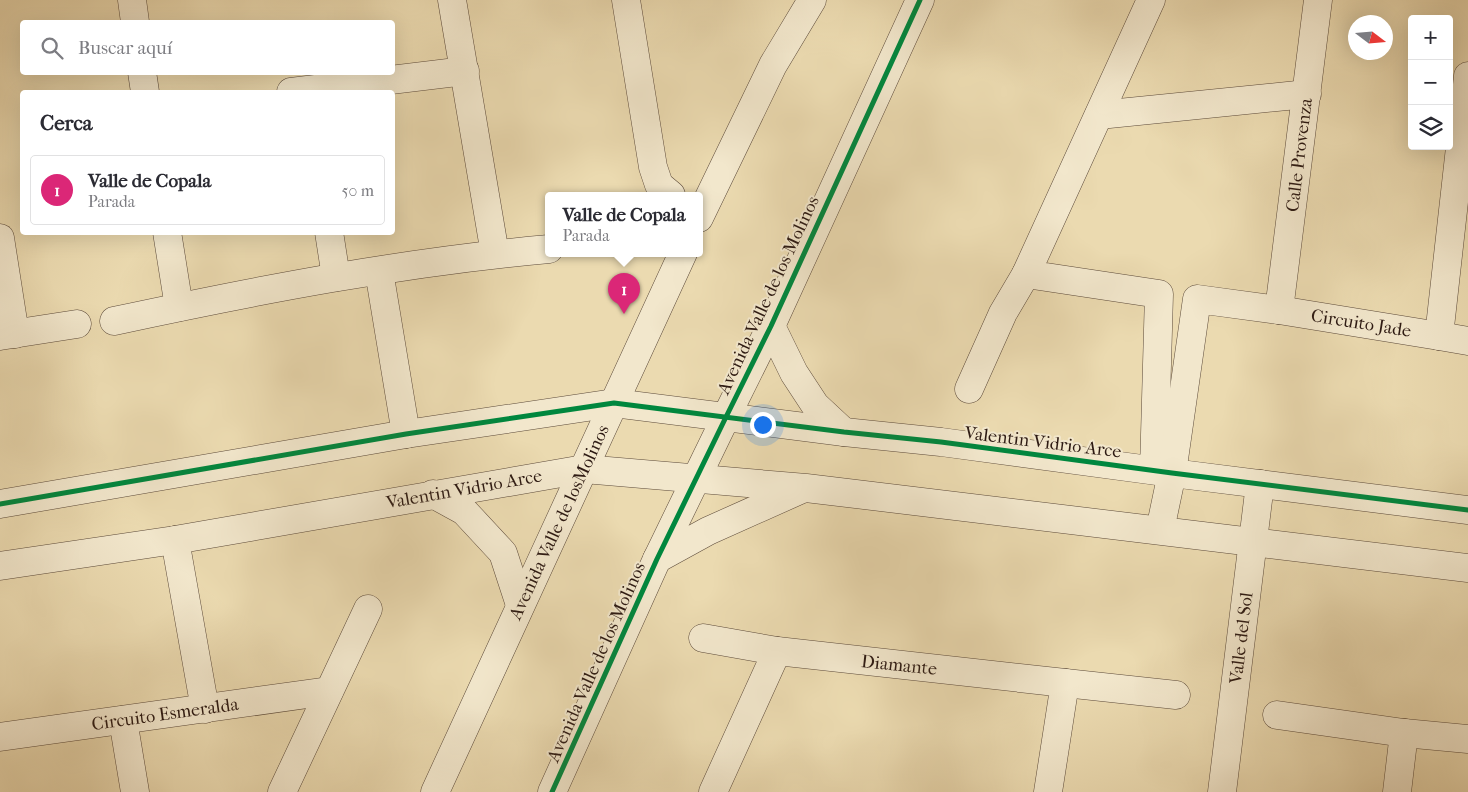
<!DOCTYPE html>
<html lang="es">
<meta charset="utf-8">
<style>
:root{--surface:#fff;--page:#f2f2f3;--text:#2b2b33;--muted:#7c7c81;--line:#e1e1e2;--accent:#db2777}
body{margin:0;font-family:"IM FELL French Canon",serif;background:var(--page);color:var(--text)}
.controls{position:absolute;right:15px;top:15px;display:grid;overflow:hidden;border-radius:5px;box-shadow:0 5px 20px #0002}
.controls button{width:45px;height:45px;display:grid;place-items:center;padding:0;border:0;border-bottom:1px solid var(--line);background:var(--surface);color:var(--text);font:25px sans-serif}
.compass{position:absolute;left:1348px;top:15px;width:45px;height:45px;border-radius:50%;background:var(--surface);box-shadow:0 5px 20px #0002;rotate:106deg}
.you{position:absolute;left:762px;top:424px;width:18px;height:18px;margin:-12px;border:4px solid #fff;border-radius:50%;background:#1a73e8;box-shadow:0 0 0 8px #1a73e833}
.badge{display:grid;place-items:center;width:32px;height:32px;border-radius:50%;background:var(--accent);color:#fff;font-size:16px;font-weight:700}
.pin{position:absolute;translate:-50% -41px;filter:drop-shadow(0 1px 2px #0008)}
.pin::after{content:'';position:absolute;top:26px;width:18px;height:15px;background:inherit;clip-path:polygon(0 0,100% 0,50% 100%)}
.popup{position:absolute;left:545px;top:192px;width:158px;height:65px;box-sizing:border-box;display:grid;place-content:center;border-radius:5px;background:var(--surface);filter:drop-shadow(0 1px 4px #0005);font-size:16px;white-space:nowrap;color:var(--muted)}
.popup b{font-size:19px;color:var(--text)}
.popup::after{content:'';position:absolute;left:50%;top:100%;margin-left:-10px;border:10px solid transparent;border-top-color:var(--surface)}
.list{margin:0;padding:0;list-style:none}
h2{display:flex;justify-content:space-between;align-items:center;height:65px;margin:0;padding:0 20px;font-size:21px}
h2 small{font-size:16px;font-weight:400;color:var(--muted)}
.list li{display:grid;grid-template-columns:32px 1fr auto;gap:15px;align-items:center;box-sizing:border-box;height:70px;margin:0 10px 10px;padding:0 10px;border:1px solid var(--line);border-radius:5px}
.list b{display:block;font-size:19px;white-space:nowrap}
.list p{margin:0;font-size:16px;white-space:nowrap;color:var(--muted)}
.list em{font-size:16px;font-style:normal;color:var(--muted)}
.icon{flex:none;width:28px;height:28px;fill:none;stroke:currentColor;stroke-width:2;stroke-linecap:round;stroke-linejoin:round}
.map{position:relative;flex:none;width:1468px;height:792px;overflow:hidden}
.search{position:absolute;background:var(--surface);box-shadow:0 5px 20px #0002;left:20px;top:20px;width:375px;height:55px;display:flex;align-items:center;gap:12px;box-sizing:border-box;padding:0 18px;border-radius:5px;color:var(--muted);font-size:19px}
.panel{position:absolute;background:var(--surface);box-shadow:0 5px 20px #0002;left:20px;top:90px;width:375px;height:145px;border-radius:5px}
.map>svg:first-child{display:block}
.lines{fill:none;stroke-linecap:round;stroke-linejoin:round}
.minor-casing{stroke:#5c4a3a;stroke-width:29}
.minor{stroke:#f2e7cc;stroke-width:28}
.cycleway-casing{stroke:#f2e7cc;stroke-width:8}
.cycleway{stroke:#00873e;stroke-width:5}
.labels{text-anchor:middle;stroke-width:4;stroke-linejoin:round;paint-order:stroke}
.street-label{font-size:18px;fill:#2d1a13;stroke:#f2e7cc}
</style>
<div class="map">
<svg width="1468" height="792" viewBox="0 0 1468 792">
<rect width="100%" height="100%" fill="#ebdab0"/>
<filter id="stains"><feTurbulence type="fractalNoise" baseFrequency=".004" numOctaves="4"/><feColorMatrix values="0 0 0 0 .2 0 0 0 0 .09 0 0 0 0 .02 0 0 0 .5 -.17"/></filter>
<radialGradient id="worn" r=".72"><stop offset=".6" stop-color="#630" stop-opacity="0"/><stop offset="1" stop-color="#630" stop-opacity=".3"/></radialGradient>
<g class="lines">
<g class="minor-casing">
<g id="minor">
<polyline points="132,0 135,22"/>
<polyline points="452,0 495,254"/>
<polyline points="626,0 653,167 659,185 671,195"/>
<polyline points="1151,0 1026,274 1159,294 1154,470"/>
<polyline points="142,72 145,92"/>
<polyline points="291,92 465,71"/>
<polyline points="1099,115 1307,94"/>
<polyline points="699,218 773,65 812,0"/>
<polyline points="167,232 179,307"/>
<polyline points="329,232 336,277"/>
<polyline points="0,238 15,334"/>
<polyline points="379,271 406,434"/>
<polyline points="1279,310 1318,0"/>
<path d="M114,321C258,290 403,262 549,249"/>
<polyline points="771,326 794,373 815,405 844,432"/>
<polyline points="0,336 77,324"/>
<polyline points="1439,336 1468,341"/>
<polyline points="969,389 1003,313 1026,274"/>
<polyline points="433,494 464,511 503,553 520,605"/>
<polyline points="0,504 406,434 614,403 844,432 941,442 1172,473 1468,510"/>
<polyline points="1160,530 1172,473 1197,299 1279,310 1439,336 1468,76"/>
<polyline points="175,540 205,709"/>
<polyline points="657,559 708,531 802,489"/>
<polyline points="0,566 175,540 584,469 806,488 1468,568"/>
<polyline points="703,638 777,651"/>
<polyline points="1065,683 1176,695"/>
<polyline points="1277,715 1404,733 1468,739"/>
<polyline points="123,720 135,792"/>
<polyline points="0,737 329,691"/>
<polyline points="282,792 368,609"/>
<polyline points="435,792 683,253"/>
<polyline points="552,792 657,559 726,417 771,326 920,0"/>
<polyline points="713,792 777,651 1065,683 1048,792"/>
<polyline points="1222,792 1260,484"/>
<polyline points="1397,792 1404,733"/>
</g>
</g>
<use href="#minor" class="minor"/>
<g class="cycleway-casing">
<g id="cycleway">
<polyline points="0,504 406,434 614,403 844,432 941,442 1172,473 1468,510"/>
<polyline points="552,792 657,559 726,417 771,326 920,0"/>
</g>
</g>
<use href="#cycleway" class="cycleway"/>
</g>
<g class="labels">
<g class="street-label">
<text transform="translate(1299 155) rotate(-83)" y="6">Calle Provenza</text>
<text transform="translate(768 295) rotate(-65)" y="6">Avenida Valle de los Molinos</text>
<text transform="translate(1361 323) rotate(9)" y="6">Circuito Jade</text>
<text transform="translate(1043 442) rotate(7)" y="6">Valentin Vidrio Arce</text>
<text transform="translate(464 489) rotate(-10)" y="6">Valentin Vidrio Arce</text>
<text transform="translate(559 522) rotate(-65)" y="6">Avenida Valle de losMolinos</text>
<text transform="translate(1241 638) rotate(-83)" y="6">Valle del Sol</text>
<text transform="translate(596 662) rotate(-66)" y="6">Avenida Valle de los Molinos</text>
<text transform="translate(899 665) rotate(6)" y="6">Diamante</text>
<text transform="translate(165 714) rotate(-8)" y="6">Circuito Esmeralda</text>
</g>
</g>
<rect width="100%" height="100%" filter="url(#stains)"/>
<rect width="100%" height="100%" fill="url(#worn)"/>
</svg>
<div class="controls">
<button>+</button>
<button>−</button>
<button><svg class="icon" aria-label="layers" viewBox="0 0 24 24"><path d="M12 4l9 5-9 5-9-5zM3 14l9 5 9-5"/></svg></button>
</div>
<svg class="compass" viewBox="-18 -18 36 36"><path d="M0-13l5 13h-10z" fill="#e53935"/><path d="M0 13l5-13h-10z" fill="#7c7c81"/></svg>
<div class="you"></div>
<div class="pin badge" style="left:624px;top:314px">1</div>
<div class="popup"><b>Valle de Copala</b>Parada</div>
<div class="search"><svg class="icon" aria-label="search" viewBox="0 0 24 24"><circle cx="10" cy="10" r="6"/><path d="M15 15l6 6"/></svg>Buscar aquí</div>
<section class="panel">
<h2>Cerca<small></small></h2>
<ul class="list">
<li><span class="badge">1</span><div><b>Valle de Copala</b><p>Parada</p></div><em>50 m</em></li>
</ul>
</section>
</div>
